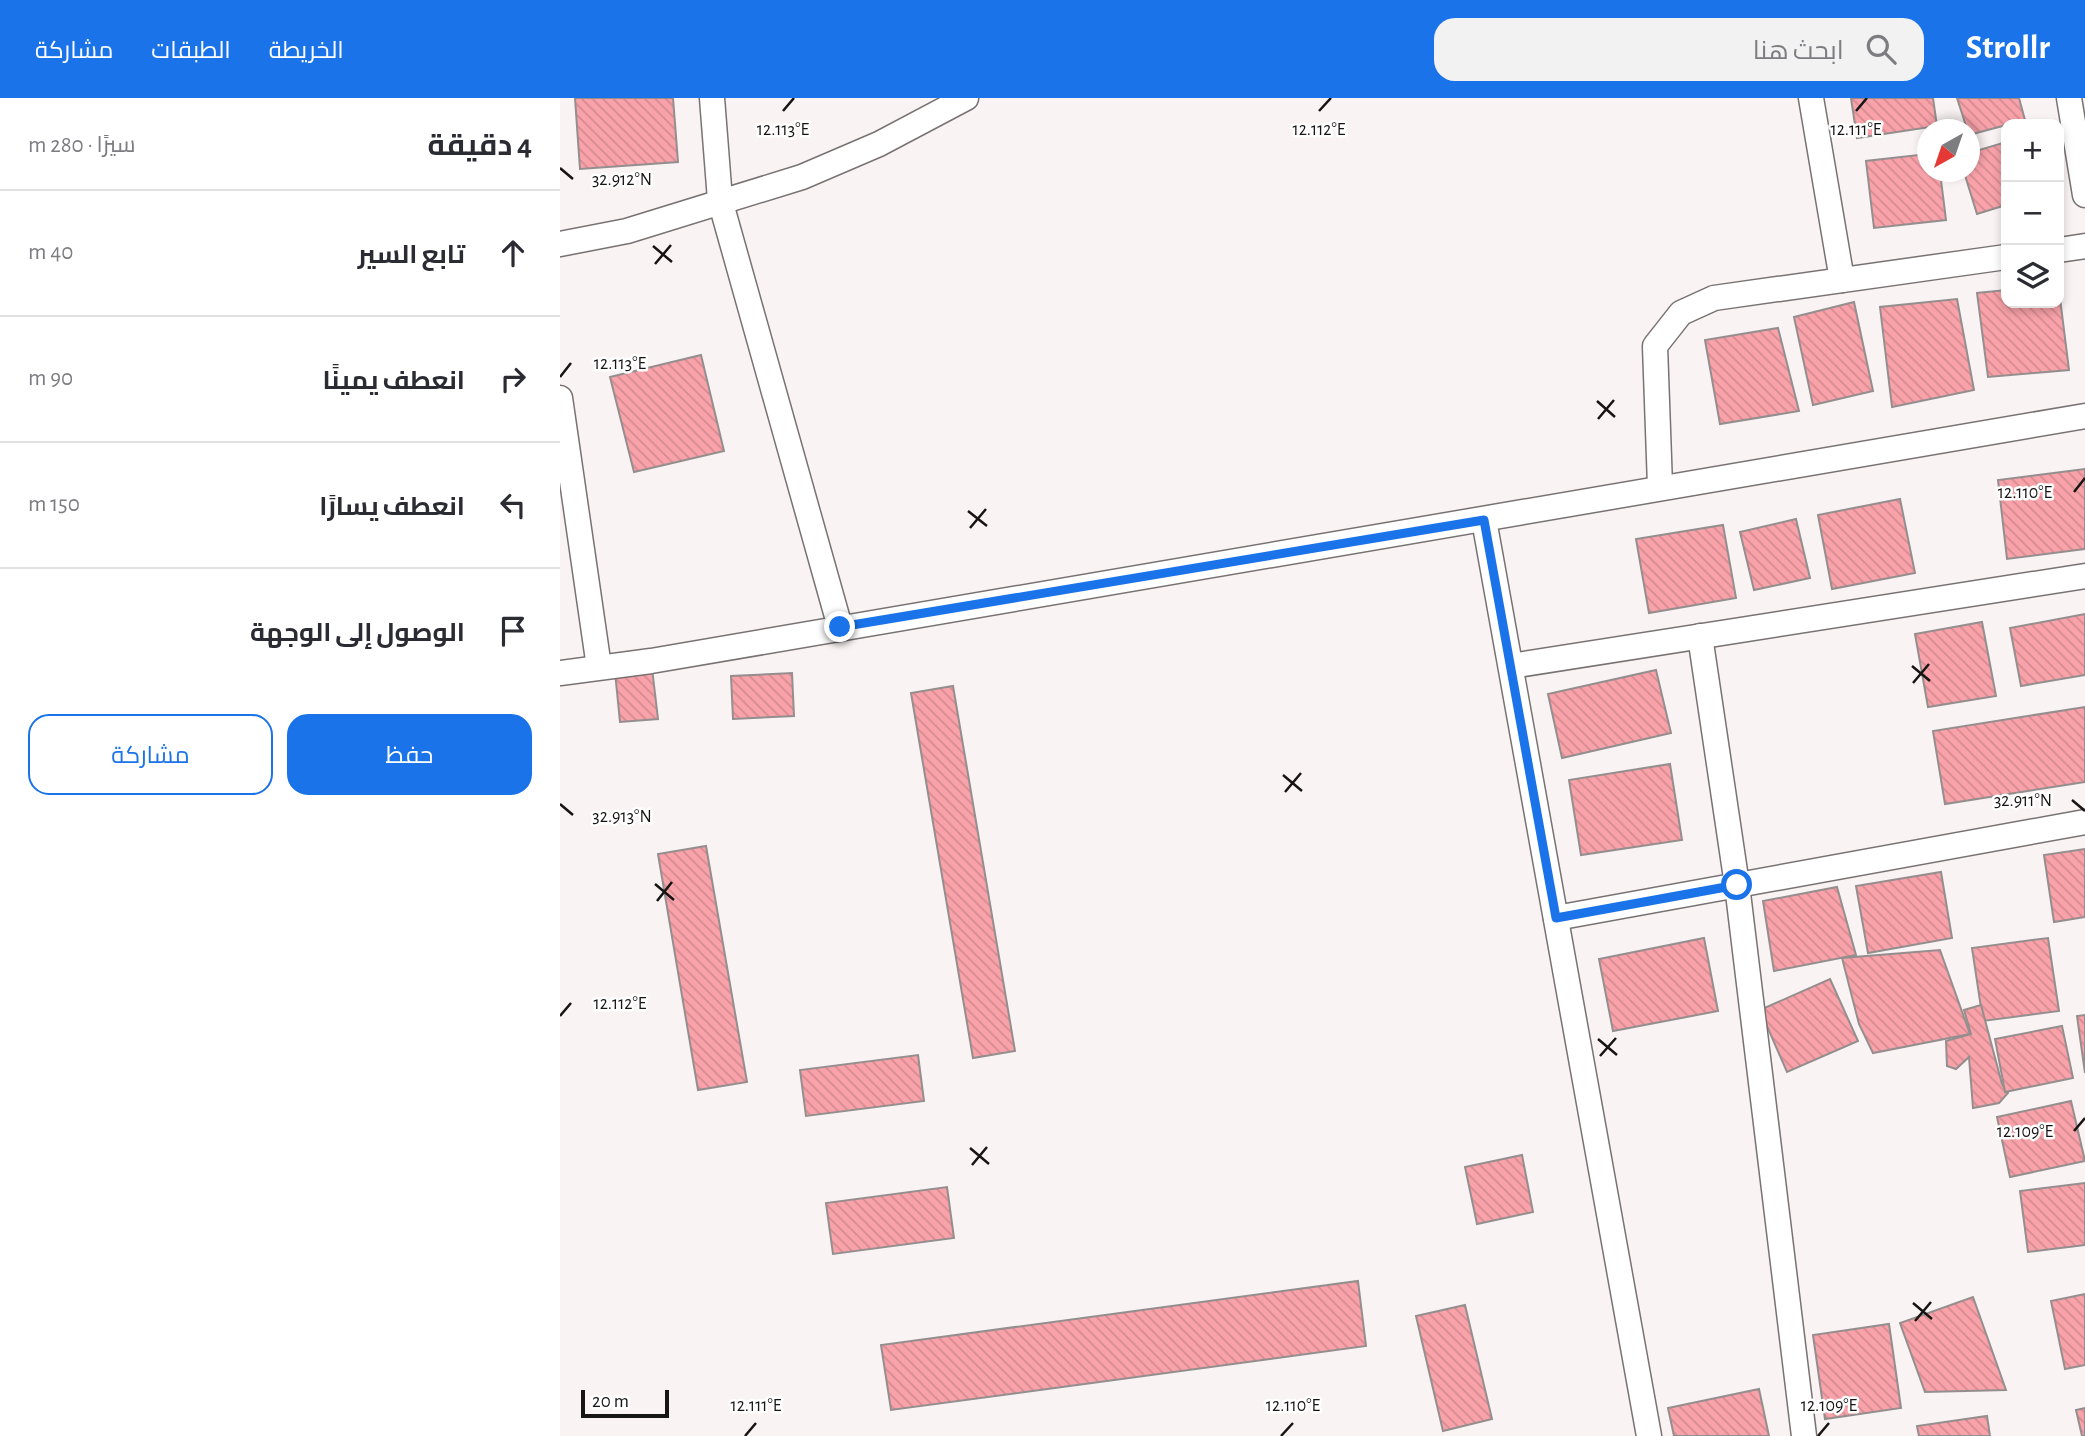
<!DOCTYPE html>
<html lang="ar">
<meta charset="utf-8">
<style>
:root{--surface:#fff;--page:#f2f2f3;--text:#2b2b33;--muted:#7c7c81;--line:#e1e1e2;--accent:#1a73e8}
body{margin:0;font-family:"Alegreya Sans",Cairo,sans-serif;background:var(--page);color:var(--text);direction:rtl}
.controls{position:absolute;right:21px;top:21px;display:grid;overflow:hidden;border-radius:14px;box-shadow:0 4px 10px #0003}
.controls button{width:63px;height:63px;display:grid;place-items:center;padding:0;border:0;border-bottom:2px solid var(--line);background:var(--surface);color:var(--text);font:35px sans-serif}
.compass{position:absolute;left:1357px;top:21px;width:63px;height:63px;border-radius:50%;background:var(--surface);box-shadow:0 4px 10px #0003;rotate:220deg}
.scale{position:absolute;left:21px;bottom:18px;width:88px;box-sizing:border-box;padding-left:7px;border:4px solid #171414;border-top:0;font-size:19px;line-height:24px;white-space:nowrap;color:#171414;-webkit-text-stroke:5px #fff;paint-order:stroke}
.stop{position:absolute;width:21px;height:21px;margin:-16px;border:5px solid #1a73e8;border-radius:50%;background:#fff}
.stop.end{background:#1a73e8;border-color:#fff;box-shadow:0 2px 7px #0008}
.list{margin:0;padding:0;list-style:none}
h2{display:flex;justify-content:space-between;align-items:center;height:91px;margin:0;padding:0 28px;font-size:30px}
h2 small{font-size:23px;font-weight:400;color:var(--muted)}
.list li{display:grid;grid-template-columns:46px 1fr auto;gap:21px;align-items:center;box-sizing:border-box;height:126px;padding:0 28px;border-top:2px solid var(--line)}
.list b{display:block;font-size:26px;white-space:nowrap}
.list em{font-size:23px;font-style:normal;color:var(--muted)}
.actions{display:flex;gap:14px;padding:21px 28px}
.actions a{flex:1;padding:16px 0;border:2px solid var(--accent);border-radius:21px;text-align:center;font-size:24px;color:var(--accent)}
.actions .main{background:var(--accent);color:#fff}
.icon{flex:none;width:38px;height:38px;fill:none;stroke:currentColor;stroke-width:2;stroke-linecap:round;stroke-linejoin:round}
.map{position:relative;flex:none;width:1525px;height:1338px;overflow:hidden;direction:ltr}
header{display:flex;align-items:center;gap:42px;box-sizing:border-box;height:98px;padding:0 35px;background:var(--accent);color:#fff}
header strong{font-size:33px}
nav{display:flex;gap:38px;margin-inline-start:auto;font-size:24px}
.search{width:490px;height:63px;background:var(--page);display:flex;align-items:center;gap:18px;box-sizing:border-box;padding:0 24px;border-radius:21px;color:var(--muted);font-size:26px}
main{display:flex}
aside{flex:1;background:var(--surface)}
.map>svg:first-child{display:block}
.building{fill:url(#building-back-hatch);stroke:#948e8e;stroke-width:2}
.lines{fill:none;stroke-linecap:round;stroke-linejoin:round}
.minor-casing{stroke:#787273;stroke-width:27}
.minor{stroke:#fff;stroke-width:24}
.route{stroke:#1a73e8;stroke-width:9}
.ticks{fill:none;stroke:#171414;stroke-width:2.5}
.ticks-label{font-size:18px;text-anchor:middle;fill:#171414;stroke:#fff;stroke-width:5;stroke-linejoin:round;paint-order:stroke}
</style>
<header>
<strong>Strollr</strong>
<div class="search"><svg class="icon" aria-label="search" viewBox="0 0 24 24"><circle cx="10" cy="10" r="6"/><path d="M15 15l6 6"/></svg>ابحث هنا</div>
<nav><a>الخريطة</a><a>الطبقات</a><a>مشاركة</a></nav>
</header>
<main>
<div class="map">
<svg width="1525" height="1338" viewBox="0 0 1525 1338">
<defs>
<pattern id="building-back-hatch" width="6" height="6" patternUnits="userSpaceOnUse" patternTransform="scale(1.75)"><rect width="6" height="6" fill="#f9a2a9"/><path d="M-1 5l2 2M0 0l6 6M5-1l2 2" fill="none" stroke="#d58b91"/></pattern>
</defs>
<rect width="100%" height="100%" fill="#faf3f3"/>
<g class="building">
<polygon points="15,0 113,0 118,64 20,71"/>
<polygon points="1291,0 1373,0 1377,28 1297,40"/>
<polygon points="1397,0 1459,0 1465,22 1409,37"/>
<polygon points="1446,44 1446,107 1417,116 1404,74 1409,74 1409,55"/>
<polygon points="1367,56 1367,74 1380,74 1386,122 1314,130 1306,63"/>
<polygon points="1446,192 1446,205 1499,205 1499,192 1509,272 1428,279 1417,195"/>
<polygon points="1397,201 1414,292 1332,309 1320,209"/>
<polygon points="1294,204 1313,293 1253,307 1234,219"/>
<polygon points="1218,230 1239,313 1160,326 1145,242"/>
<polygon points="141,257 164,353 74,374 50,279"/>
<polygon points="1525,371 1525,451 1447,461 1438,382"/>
<polygon points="1340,401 1355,475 1272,491 1258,417"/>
<polygon points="1236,421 1250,480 1194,492 1180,434"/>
<polygon points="1163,427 1176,500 1089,515 1076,441"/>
<polygon points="1525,516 1525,577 1461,588 1450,530"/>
<polygon points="1422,524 1436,598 1368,609 1355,536"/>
<polygon points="92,570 98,621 60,624 55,574"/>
<polygon points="1096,572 1111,635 1002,660 988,596"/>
<polygon points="232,575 234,618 173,621 171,578"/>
<polygon points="393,588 455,953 413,960 351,595"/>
<polygon points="1525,609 1525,684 1385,706 1373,633"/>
<polygon points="1110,666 1122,742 1021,757 1009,682"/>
<polygon points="146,748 187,984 138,992 98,756"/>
<polygon points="1525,751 1525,819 1494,824 1484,757"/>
<polygon points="1381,774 1392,840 1308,855 1296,788"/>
<polygon points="1277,789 1296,857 1214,873 1203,803"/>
<polygon points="1144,840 1158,913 1053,933 1039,861"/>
<polygon points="1488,840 1499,913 1423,923 1412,850"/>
<polygon points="1380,852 1410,936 1313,955 1299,926 1282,860"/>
<polygon points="1270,881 1298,943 1227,974 1200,912"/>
<polygon points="1421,907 1442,986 1448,995 1439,1005 1413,1010 1409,959 1396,971 1387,968 1386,943 1411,936 1404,912"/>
<polygon points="1525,917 1525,975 1517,918"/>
<polygon points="1502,928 1513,980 1445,994 1435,941"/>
<polygon points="358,957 364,1003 246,1018 240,972"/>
<polygon points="1511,1003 1525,1063 1450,1079 1437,1019"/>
<polygon points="962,1057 973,1114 917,1126 905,1069"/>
<polygon points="1525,1085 1525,1147 1468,1154 1460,1093"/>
<polygon points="387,1089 394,1140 273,1156 266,1105"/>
<polygon points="798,1183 806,1248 331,1312 321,1247"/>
<polygon points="1525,1196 1525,1267 1505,1271 1491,1203"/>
<polygon points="1413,1199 1446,1292 1365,1294 1340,1225"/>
<polygon points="905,1207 932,1321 883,1333 856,1218"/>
<polygon points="1329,1226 1341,1310 1265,1321 1253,1237"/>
<polygon points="1199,1291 1209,1338 1114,1338 1108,1310"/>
<polygon points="1525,1310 1525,1338 1522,1338 1516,1312"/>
<polygon points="1427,1318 1430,1338 1359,1338 1357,1328"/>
</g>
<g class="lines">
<g class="minor-casing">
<g id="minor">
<polyline points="152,0 160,102 280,529"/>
<polyline points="1251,0 1282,182"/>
<polyline points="1509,0 1525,97"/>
<polyline points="0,146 67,133 242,79 319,46 406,0"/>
<polyline points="1499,152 1525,148"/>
<polyline points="0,300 39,569"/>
<polyline points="1100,388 1095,248 1121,215 1154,200 1446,159"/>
<polyline points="924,422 1089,1338"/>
<polyline points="1140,538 1177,787 1244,1338"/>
<polyline points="951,568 1525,478"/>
<polyline points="0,575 91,563 1525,318"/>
<polyline points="996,820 1525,724"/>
</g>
</g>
<use href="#minor" class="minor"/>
</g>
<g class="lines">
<polyline class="route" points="280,529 924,422 996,820 1177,787"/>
</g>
<path class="ticks" d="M223,13L234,0M759,13L771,0M1296,13L1307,0M0,70L13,81M93,148L112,164M95,166L111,147M0,279L11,265M1037,303L1055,319M1038,321L1054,302M1514,394L1525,380M408,413L427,428M410,430L426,411M1352,568L1370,583M1353,585L1369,566M723,677L742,693M725,694L741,675M1512,702L1525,713M0,706L13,717M95,786L114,802M97,803L112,784M0,918L11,905M1038,941L1057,957M1040,958L1056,940M1514,1033L1525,1020M410,1050L429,1066M412,1067L427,1049M1353,1205L1372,1221M1355,1223L1371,1204M185,1338L196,1325M721,1338L733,1325M1258,1338L1269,1325"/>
<g class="ticks-label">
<text x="223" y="37">12.113°E</text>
<text x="759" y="37">12.112°E</text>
<text x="1296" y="37">12.111°E</text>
<text x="62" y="87">32.912°N</text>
<text x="60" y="271">12.113°E</text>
<text x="1465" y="400">12.110°E</text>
<text x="1463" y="708">32.911°N</text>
<text x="62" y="724">32.913°N</text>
<text x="60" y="911">12.112°E</text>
<text x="1465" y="1039">12.109°E</text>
<text x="196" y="1313">12.111°E</text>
<text x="733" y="1313">12.110°E</text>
<text x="1269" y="1313">12.109°E</text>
</g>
</svg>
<div class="controls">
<button>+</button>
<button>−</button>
<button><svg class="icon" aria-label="layers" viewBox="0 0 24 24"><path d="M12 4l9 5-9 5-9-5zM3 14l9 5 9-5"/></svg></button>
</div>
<svg class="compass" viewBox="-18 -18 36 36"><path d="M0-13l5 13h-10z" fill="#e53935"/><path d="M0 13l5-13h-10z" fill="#7c7c81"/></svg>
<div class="scale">20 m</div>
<div class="stop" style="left:1177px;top:787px"></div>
<div class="stop end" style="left:280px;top:529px"></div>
</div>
<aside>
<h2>4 دقيقة<small>سيرًا · 280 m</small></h2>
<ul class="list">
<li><svg class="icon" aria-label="ahead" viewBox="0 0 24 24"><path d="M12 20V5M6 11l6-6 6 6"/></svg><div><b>تابع السير</b></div><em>40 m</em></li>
<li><svg class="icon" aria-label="right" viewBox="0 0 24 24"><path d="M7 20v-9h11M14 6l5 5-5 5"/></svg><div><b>انعطف يمينًا</b></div><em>90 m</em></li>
<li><svg class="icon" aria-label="left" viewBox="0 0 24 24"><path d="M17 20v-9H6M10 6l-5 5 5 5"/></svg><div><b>انعطف يسارًا</b></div><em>150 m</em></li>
<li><svg class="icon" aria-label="arrive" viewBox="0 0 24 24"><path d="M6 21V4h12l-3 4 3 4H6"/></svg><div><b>الوصول إلى الوجهة</b></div></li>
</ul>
<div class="actions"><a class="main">حفظ</a><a>مشاركة</a></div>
</aside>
</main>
